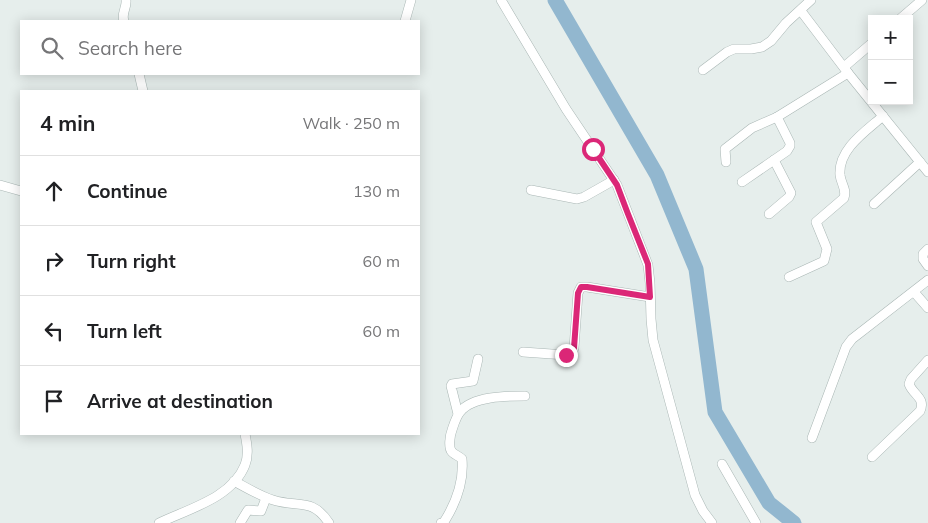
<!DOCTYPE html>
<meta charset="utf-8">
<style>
:root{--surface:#fff;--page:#f2f2f2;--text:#202124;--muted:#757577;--line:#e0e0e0}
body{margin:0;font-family:Mulish,sans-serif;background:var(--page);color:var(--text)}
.controls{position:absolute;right:15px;top:15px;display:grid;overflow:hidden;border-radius:0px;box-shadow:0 2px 12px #0003}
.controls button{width:45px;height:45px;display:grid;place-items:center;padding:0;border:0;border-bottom:1px solid var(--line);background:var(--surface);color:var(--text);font:25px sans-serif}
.stop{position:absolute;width:15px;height:15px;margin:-11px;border:4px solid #db2777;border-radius:50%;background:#fff}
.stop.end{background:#db2777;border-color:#fff;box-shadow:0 1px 5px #0008}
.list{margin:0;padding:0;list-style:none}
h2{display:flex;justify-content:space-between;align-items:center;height:65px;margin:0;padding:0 20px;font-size:21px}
h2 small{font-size:16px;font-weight:400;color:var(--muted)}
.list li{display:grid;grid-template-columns:32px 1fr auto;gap:15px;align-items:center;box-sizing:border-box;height:70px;padding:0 20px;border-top:1px solid var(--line)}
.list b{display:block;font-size:19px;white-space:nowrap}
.list em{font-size:16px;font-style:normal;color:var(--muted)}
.icon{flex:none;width:28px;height:28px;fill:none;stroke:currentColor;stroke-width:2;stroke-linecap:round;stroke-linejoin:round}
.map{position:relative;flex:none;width:928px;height:523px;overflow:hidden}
.search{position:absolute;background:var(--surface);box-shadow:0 2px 12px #0003;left:20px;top:20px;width:400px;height:55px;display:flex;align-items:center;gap:12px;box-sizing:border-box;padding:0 18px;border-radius:0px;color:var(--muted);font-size:19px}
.panel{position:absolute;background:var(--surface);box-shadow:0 2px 12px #0003;left:20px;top:90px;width:400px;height:345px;border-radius:0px}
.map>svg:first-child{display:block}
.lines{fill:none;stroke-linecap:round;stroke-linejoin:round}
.river{stroke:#92b7cf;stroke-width:15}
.street-casing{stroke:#a9b6b4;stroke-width:10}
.street{stroke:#fff;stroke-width:9}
.route{stroke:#db2777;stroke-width:6}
</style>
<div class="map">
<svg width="928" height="523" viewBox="0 0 928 523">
<rect width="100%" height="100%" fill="#e6eeec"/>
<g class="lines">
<polyline class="river" points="555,0 657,175 696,269 715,412 769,503 794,523"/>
<g class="street-casing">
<g id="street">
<polyline points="501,0 566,109 617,185 648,265 650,283 651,319 653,340 695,495 703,511 712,523"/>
<polyline points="801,11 848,73 928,172"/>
<polyline points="900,19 922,0"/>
<path d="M124,21C121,13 127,8 126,0"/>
<polyline points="405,21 411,0"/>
<polyline points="844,67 872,43"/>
<polyline points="703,70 727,52 734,49 751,49 762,47 771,41 786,23 811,0"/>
<polyline points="139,74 143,91"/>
<polyline points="726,162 725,149 752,128 777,117"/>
<polyline points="742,182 787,151 790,146 790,143 777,117 848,73"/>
<polyline points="0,185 21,191"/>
<polyline points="531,190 577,199 584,197 614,180"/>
<polyline points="874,204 920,162"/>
<polyline points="769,214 789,197 791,193 774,160"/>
<polyline points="928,249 923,254 923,259 928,266"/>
<path d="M789,277L824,261L827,249L816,222L844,198C847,189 841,184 840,175C838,149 866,131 883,116"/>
<polyline points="914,292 928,308"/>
<polyline points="523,352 566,355 571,354 574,348 578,293 581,287 587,287 650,297"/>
<polyline points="458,414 451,386 452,384 473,381 478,359"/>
<polyline points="812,438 846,347 852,339 928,280"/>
<path d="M872,457L920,411C926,398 913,395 909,384L911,379L928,360"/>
<polyline points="722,464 756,523"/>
<path d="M234,481C247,488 260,496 273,500C298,508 312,497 329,523"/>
<path d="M159,523C188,509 232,498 245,465C249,455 247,444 245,434"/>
<polyline points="240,523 248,510 261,511 266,498"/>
<path d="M441,523L444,522C456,503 464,481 462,459C459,456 455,455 452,452C448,448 450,435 452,430C454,424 456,417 460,412C472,396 507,396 525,396"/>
</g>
</g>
<use href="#street" class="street"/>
</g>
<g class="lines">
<polyline class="route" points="566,355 571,354 574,348 578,293 581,287 587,287 650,297 648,264 628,214 617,185 593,149"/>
</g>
</svg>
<div class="controls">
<button>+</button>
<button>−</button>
</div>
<div class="stop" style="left:593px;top:149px"></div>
<div class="stop end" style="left:566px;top:355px"></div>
<div class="search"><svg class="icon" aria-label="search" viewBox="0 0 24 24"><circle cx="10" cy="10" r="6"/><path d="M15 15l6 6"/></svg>Search here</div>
<section class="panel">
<h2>4 min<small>Walk · 250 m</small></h2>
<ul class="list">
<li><svg class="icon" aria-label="ahead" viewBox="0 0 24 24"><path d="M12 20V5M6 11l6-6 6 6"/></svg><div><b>Continue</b></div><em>130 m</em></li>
<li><svg class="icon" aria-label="right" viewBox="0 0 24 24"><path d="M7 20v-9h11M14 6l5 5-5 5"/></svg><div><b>Turn right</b></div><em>60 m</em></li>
<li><svg class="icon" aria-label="left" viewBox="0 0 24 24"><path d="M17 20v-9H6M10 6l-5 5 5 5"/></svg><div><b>Turn left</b></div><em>60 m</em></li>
<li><svg class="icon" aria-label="arrive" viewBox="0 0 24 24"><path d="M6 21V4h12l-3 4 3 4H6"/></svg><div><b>Arrive at destination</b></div></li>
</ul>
</section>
</div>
